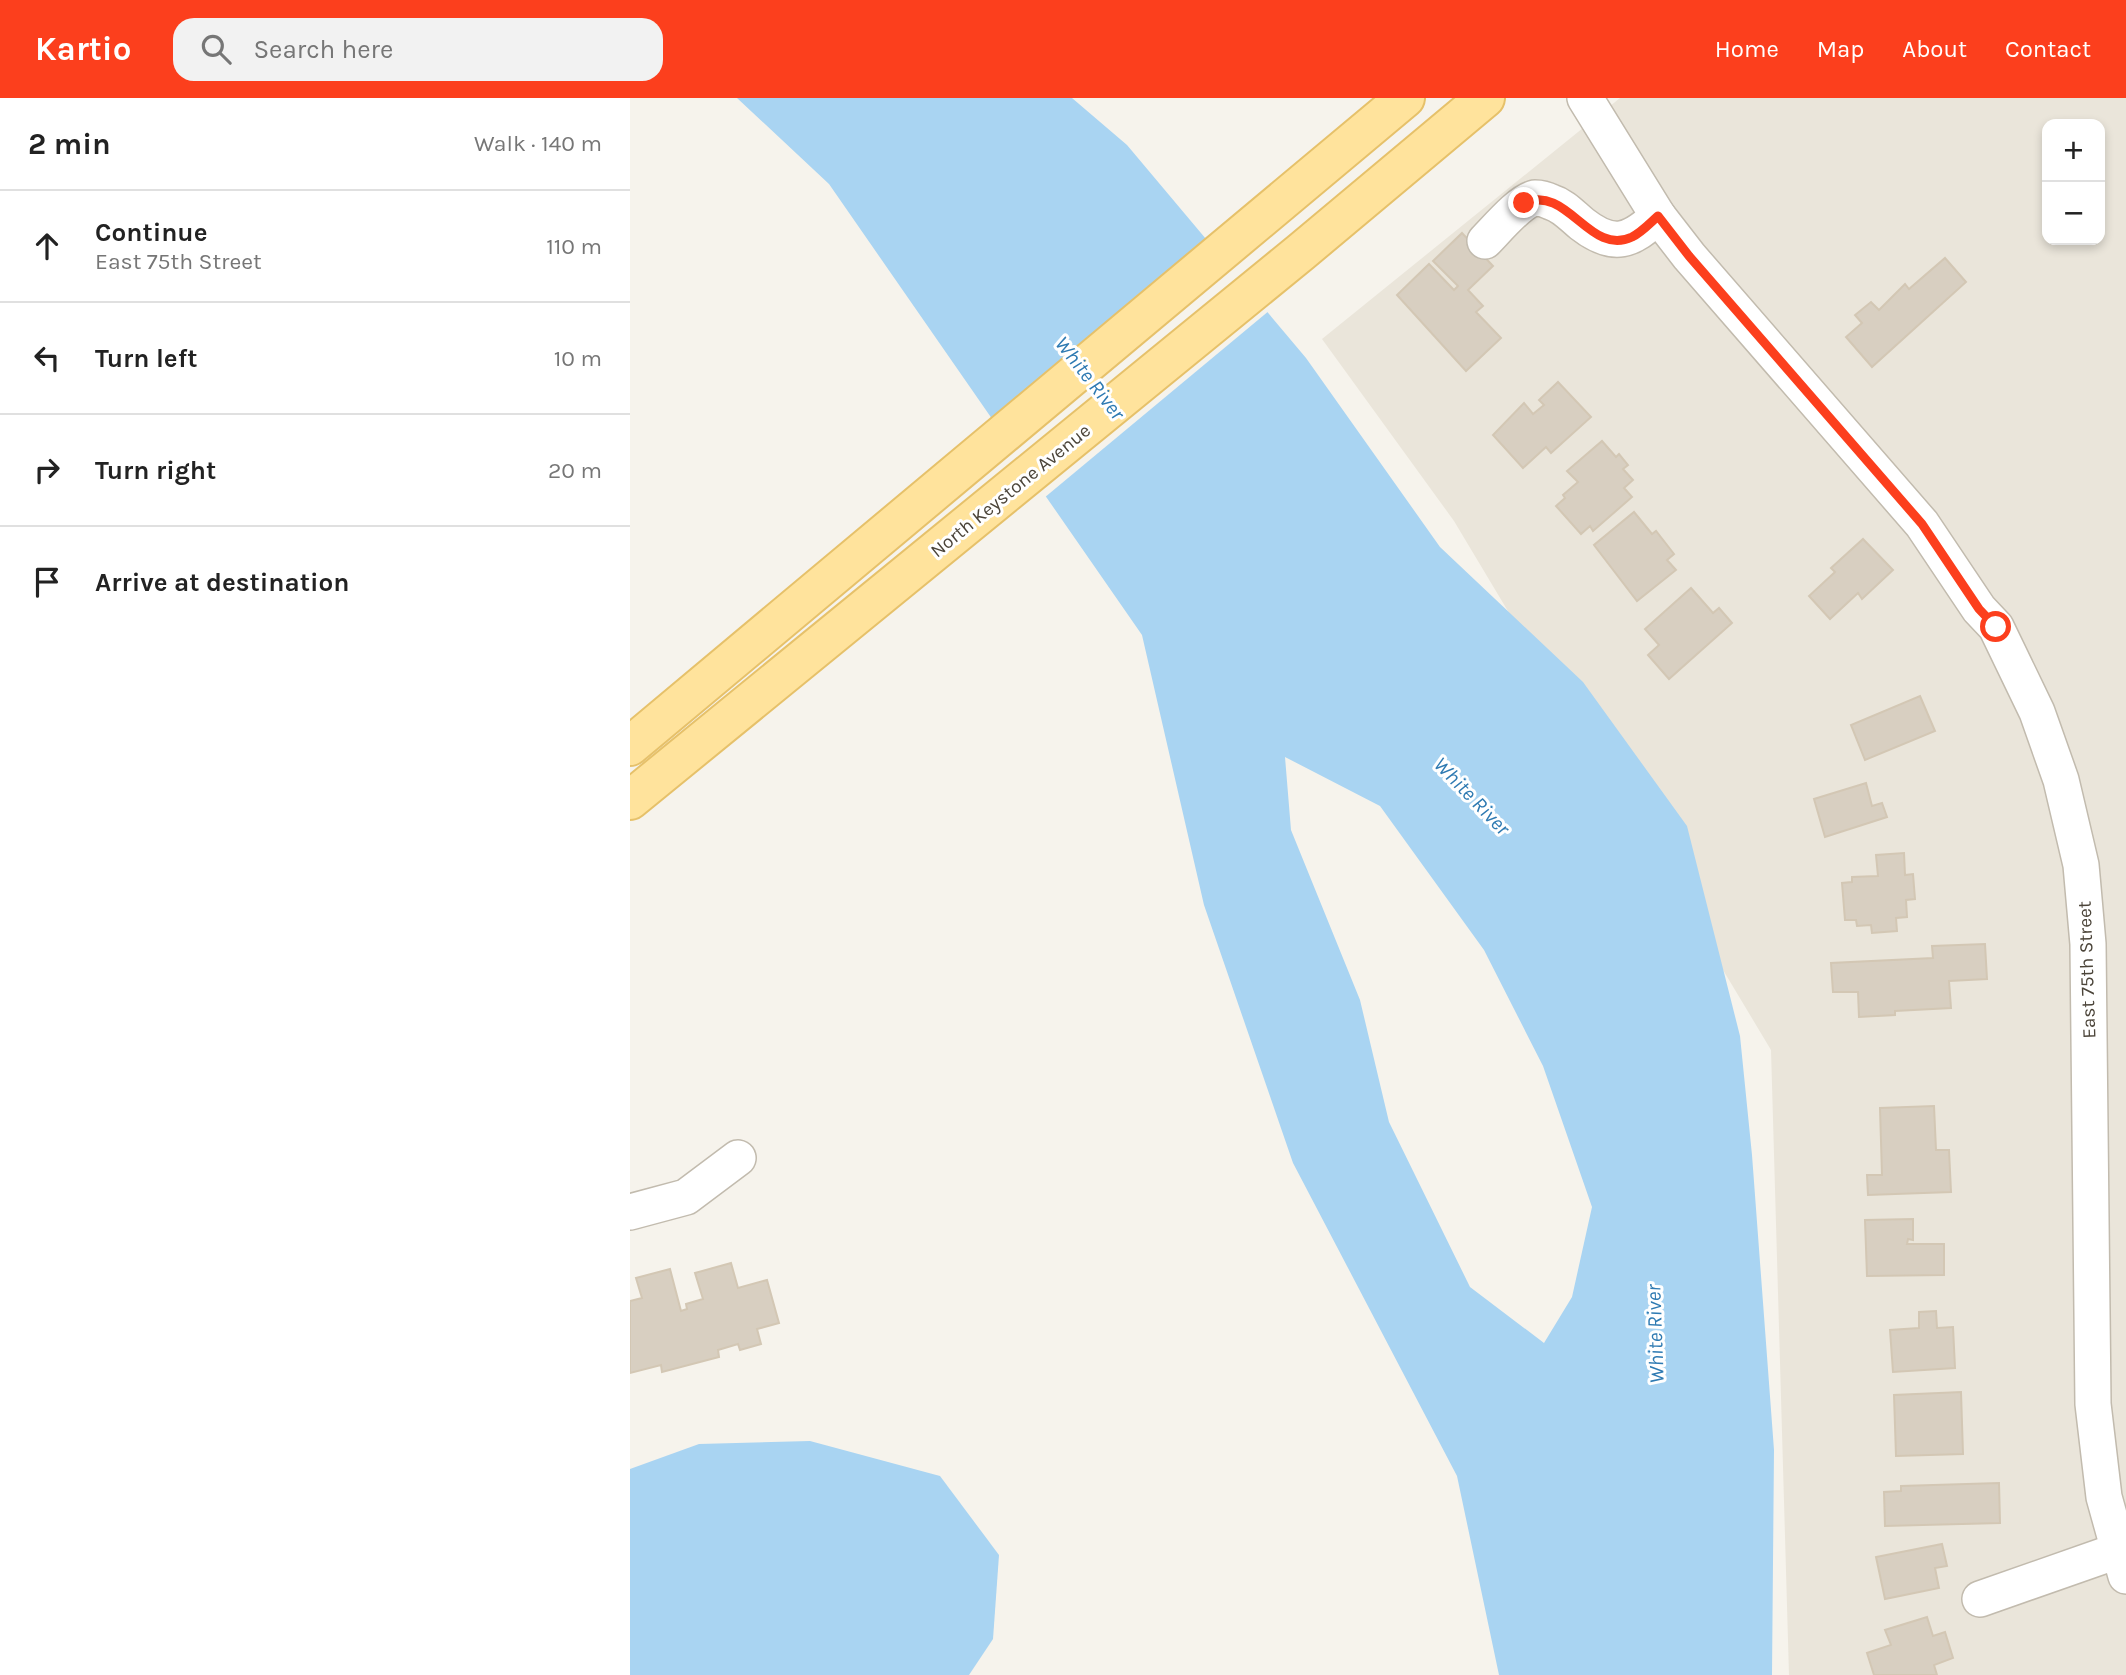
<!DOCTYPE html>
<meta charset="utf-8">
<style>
:root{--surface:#fff;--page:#f2f2f2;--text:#222;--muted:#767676;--line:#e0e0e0;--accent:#fc3f1d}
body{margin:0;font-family:Karla,sans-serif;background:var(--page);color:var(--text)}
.controls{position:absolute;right:21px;top:21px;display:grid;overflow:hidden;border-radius:14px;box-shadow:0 4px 10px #0003}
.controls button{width:63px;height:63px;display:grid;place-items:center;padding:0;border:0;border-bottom:2px solid var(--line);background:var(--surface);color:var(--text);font:35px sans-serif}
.stop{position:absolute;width:21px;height:21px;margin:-16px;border:5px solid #fc3f1d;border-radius:50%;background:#fff}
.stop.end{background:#fc3f1d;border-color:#fff;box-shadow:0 2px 7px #0008}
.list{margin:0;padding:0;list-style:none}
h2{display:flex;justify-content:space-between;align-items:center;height:91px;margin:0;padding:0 28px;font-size:30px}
h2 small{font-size:23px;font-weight:400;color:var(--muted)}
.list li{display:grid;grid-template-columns:46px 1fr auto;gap:21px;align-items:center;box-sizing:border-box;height:112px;padding:0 28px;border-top:2px solid var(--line)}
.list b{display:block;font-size:26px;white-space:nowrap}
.list p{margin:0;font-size:23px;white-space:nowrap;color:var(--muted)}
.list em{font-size:23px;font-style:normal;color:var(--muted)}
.icon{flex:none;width:38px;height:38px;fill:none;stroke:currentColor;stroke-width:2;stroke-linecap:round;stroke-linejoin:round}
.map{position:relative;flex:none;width:1496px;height:1577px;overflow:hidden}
header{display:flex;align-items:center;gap:42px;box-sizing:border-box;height:98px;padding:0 35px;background:var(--accent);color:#fff}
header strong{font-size:33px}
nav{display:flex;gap:38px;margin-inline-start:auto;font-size:24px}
.search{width:490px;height:63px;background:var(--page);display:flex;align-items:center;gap:18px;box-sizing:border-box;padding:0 24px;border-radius:21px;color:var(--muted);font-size:26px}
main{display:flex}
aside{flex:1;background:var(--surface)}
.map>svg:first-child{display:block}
.residential{fill:#eae5da;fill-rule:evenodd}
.water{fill:#a9d4f2;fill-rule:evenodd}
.pier{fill:#f6f3ec}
.building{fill:#d8cfc1;stroke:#d3c7b4;stroke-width:2}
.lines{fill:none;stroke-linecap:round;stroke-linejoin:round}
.minor-casing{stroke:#c2bbae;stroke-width:38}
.major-casing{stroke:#e6c16a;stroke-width:42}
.minor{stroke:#fff;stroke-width:35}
.major{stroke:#ffe39c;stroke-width:38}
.route{stroke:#fc3f1d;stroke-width:9}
.labels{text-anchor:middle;stroke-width:6;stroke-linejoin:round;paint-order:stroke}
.street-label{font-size:19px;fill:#4b4439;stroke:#fff}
.water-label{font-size:21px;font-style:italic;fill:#2e7ab2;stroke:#fff}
</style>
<header>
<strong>Kartio</strong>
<div class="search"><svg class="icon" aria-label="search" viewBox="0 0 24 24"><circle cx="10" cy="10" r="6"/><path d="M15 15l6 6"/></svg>Search here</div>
<nav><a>Home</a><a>Map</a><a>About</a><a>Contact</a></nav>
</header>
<main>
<aside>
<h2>2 min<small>Walk · 140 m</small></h2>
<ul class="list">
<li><svg class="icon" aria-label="ahead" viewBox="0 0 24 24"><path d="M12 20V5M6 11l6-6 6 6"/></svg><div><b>Continue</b><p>East 75th Street</p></div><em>110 m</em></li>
<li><svg class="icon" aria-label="left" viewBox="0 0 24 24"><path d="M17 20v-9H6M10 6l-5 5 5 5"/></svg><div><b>Turn left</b></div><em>10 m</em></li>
<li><svg class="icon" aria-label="right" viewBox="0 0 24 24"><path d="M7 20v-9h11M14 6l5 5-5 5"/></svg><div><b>Turn right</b></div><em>20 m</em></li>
<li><svg class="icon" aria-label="arrive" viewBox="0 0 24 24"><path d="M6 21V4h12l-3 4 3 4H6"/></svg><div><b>Arrive at destination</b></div></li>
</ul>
</aside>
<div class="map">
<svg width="1496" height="1577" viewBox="0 0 1496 1577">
<rect width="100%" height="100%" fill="#f6f3ec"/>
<path class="residential" d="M990,0H1496V1577H1159L1141,952L824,423L692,241ZM1417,26H1470V142H1417Z"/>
<g class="water">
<path d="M107,0H442L497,47L676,260L810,449L953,584L1057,728L1110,938L1122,1057L1144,1352L1142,1577H869L827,1378L663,1065L574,807L512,537L199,86ZM655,659L750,708L854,852L913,968L962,1109L942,1199L914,1245L840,1189L759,1024L730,902L661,732Z"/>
<polygon points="180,1343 310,1378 369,1457 363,1541 339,1577 0,1577 0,1371 69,1346"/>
</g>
<polygon class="pier" points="580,140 640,212 414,400 360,323"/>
<g class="building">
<polygon points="832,135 863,168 838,192 853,208 846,214 871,240 836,273 767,197 799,166 824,192 828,188 803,163"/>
<polygon points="1315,160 1336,184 1242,269 1216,239 1232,225 1225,217 1241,204 1249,212 1275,186 1279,191"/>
<polygon points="928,284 961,319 921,355 916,349 893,370 863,337 894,305 903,316 914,307 909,302"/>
<polygon points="972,343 986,359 989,356 998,367 993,371 1003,382 994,390 1002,399 963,433 960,428 951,436 926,408 935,400 933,397 948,384 937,373"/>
<polygon points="1004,414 1022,436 1026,433 1044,456 1037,462 1046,472 1007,503 964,447"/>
<polygon points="1233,441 1263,472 1232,501 1228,495 1200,521 1179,498 1205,474 1201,470"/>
<polygon points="1061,490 1083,515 1089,510 1102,525 1039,581 1018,557 1029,547 1015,531"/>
<polygon points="1290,598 1305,633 1235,662 1221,627"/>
<polygon points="1236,685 1242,708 1252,705 1257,719 1195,739 1184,701"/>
<polygon points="1274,755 1275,777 1283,776 1285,801 1276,802 1277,819 1266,820 1267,833 1242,835 1241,827 1227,828 1226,822 1215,822 1212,785 1222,784 1222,779 1248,778 1246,757"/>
<polygon points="1355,846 1357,881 1319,883 1321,910 1265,913 1265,917 1229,919 1228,894 1203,894 1201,865 1303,860 1302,848"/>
<polygon points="1304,1008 1306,1052 1319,1052 1321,1094 1238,1097 1237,1077 1252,1077 1250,1010"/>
<polygon points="1283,1121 1283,1142 1278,1141 1277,1146 1314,1146 1314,1177 1237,1178 1235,1122"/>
<polygon points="101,1165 108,1190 137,1182 149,1225 127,1231 131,1246 110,1252 108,1246 88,1252 89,1259 32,1274 31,1267 0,1275 0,1203 12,1200 6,1180 40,1171 51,1213 57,1211 56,1206 73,1201 65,1175"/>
<polygon points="1306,1213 1307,1230 1323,1229 1325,1270 1263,1274 1260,1232 1289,1230 1289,1214"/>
<polygon points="1331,1294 1333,1356 1266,1358 1264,1297"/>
<polygon points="1369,1385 1370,1425 1255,1428 1254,1394 1271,1393 1271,1388"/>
<polygon points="1312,1446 1317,1468 1305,1470 1309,1490 1255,1501 1246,1459"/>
<polygon points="1297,1519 1303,1538 1315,1534 1323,1560 1304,1567 1307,1577 1244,1577 1237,1555 1261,1547 1255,1532"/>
</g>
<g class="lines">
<g class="minor-casing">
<g id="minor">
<polyline points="955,0 1028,118 1059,158 1292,426 1349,511 1366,529 1407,614 1431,682 1451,767 1458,846 1463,1306 1474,1399 1496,1478"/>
<path d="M855,143C867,131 890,103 905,100C910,100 917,102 921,104C934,108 942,118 952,126C984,151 1001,143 1028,118"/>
<polyline points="0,1114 56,1099 108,1060"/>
<polyline points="1350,1501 1487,1453"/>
</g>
</g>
<g class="major-casing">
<g id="major">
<polyline points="0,648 775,0"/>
<polyline points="0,702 671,154 855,0"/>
</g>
</g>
<use href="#minor" class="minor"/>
<use href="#major" class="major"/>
</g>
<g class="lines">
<path class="route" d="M894,105C938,86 959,159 1002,139C1012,134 1020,125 1028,118L1059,158L1292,426L1349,511L1366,529"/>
</g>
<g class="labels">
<g class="street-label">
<text transform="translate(380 392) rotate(-39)" y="7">North Keystone Avenue</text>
<text transform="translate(1456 872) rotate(-92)" y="7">East 75th Street</text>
</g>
<g class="water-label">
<text transform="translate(460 280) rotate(52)" y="7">White River</text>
<text transform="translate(842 698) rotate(46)" y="7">White River</text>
<text transform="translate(1025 1236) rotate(-92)" y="7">White River</text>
</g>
</g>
</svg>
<div class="controls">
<button>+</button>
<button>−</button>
</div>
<div class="stop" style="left:1366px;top:529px"></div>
<div class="stop end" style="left:894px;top:105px"></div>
</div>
</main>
